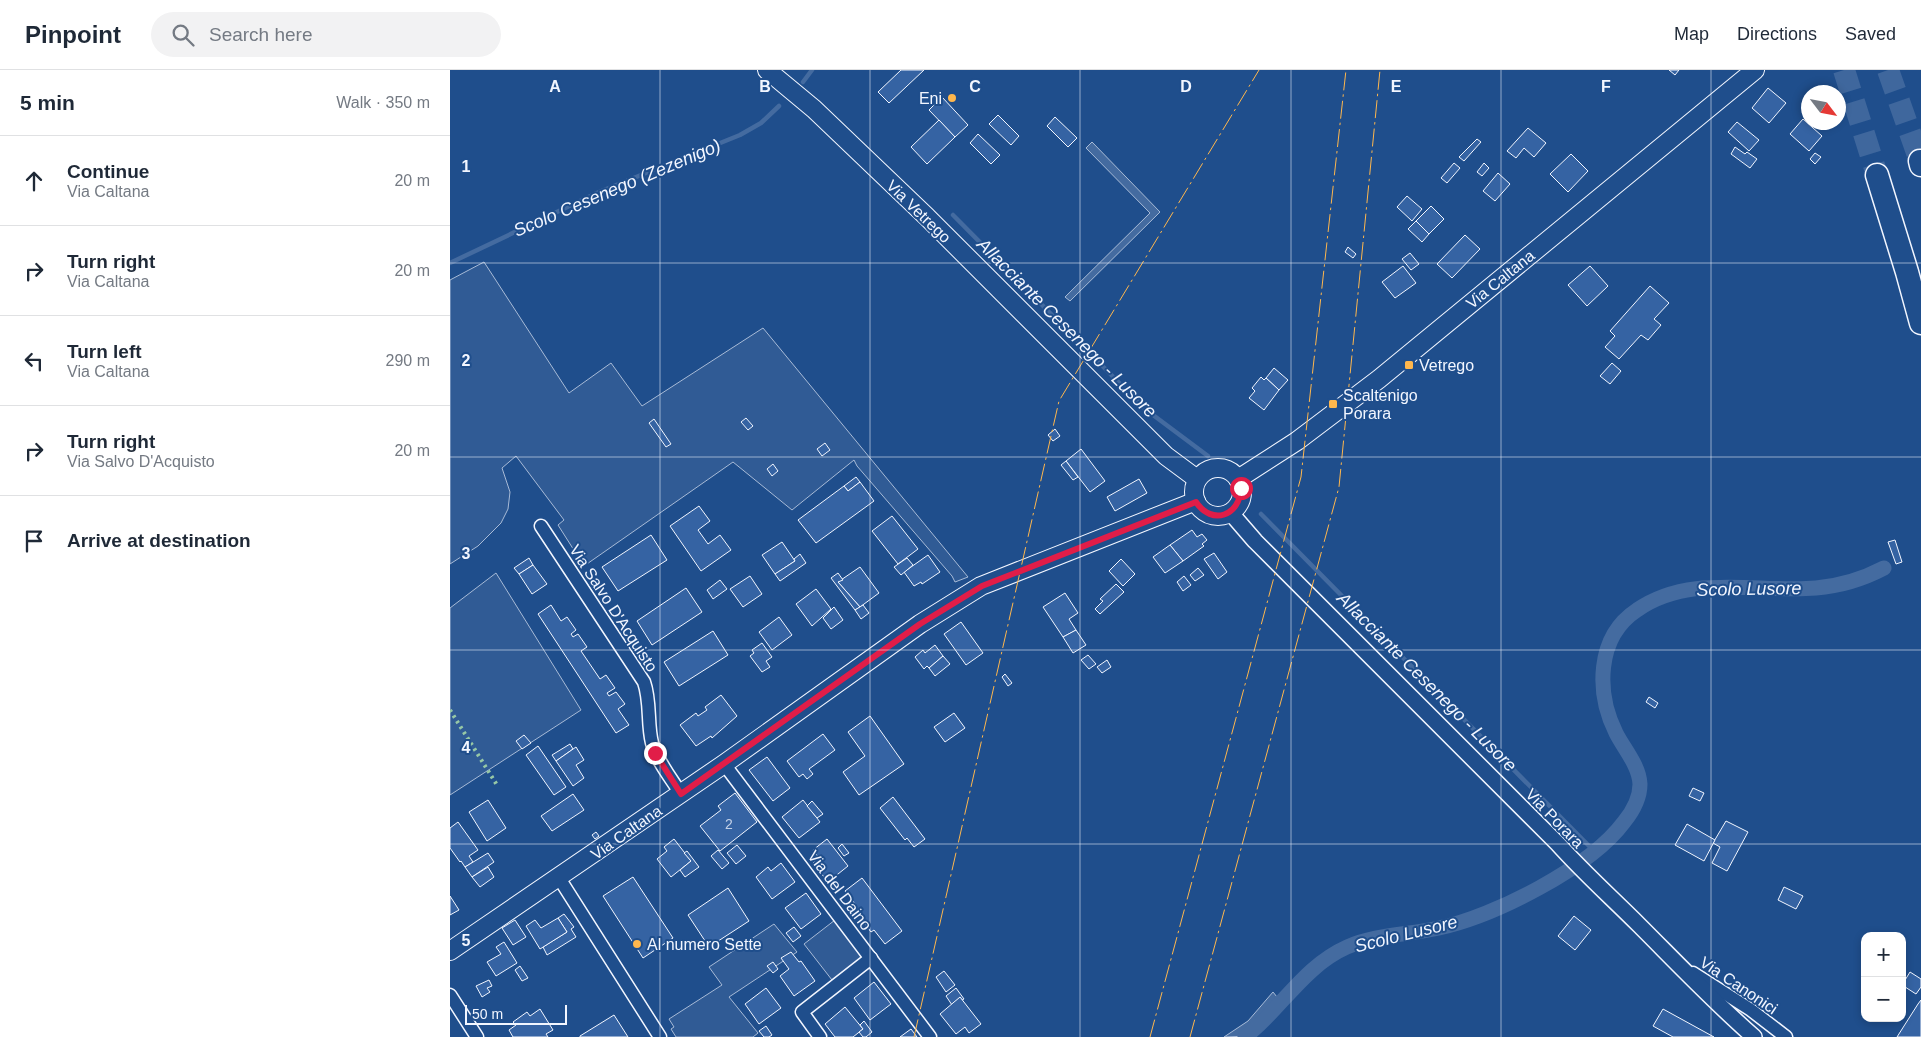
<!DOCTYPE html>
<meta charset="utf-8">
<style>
:root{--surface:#fff;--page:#f2f2f3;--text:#1f2937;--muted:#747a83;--line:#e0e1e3}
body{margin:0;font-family:Arial,sans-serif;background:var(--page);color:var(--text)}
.controls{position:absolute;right:15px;bottom:15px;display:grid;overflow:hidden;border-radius:10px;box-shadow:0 2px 8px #0003}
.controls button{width:45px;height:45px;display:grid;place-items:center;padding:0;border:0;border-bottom:1px solid var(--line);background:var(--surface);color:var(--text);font:25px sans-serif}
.compass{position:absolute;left:1351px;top:15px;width:45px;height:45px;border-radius:50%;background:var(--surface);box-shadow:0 2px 8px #0003;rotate:122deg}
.scale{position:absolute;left:15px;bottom:12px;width:102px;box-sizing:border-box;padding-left:5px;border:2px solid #f2f6ff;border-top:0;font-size:14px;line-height:18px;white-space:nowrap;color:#f2f6ff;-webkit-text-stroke:4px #1f4e8c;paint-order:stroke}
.stop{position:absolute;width:15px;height:15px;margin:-11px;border:4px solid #e11d48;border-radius:50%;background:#fff}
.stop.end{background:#e11d48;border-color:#fff;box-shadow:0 1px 5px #0008}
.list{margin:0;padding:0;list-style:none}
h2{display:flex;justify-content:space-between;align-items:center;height:65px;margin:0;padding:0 20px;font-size:21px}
h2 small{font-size:16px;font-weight:400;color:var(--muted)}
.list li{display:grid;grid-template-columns:32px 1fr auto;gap:15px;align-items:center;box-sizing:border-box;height:90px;padding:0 20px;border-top:1px solid var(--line)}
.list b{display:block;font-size:19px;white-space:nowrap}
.list p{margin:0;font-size:16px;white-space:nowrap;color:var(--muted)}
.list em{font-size:16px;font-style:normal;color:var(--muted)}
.icon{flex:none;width:28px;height:28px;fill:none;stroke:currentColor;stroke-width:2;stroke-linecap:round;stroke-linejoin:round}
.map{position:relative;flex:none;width:1471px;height:967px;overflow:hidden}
header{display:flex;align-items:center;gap:30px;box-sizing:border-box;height:70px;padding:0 25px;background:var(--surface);border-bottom:1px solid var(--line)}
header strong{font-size:24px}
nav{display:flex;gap:28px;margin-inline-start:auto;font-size:18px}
.search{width:350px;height:45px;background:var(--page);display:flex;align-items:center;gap:12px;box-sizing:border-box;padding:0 18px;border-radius:28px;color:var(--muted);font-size:19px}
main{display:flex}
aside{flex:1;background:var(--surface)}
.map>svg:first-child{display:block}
.built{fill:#305b95;stroke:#a8bbd7}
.water{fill:#446ba0;stroke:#a8bbd7}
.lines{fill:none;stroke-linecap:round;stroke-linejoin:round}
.stream{stroke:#446ba0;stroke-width:4.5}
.canal{stroke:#446ba0;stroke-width:15}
.building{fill:#3563a3;stroke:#f2f6ff}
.motorway-tunnel{stroke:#3f679d;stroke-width:22;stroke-dasharray:22 11;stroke-linecap:butt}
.minor-casing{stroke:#f2f6ff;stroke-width:15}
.tertiary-casing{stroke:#f2f6ff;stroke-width:18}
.secondary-casing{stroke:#f2f6ff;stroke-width:20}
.motorway-casing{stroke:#f2f6ff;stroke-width:25}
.minor{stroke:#1f4e8c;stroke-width:12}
.tertiary{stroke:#1f4e8c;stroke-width:15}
.secondary{stroke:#1f4e8c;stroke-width:18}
.motorway{stroke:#1f4e8c;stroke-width:22}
.hedge{stroke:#97c8a6;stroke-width:4;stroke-dasharray:2.5 4;stroke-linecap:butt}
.power{stroke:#ffb74d;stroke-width:1;stroke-dasharray:18 4 2.5 4;stroke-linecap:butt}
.route{stroke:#e11d48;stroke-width:6}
.grid{fill:none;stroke:#f2f6ff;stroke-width:1;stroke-opacity:0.55}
.poi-dot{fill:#ffb74d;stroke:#1f4e8c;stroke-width:2}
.labels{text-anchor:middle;stroke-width:4;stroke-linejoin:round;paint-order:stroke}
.number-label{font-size:14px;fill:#c3d1e8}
.poi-label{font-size:16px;fill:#f2f6ff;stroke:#1f4e8c;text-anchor:start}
.street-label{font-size:16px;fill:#f2f6ff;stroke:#1f4e8c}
.water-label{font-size:18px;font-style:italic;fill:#f2f6ff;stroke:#1f4e8c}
.grid-label{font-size:16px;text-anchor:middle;font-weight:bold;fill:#f2f6ff;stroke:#1f4e8c;stroke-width:4;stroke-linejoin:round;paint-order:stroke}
</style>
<header>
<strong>Pinpoint</strong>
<div class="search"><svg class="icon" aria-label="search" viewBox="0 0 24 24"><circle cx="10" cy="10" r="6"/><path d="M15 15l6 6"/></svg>Search here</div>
<nav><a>Map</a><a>Directions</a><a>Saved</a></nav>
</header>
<main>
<aside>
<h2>5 min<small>Walk · 350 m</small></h2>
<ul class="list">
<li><svg class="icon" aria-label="ahead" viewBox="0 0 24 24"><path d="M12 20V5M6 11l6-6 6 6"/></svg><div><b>Continue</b><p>Via Caltana</p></div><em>20 m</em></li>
<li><svg class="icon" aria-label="right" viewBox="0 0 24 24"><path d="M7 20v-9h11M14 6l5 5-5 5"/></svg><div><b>Turn right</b><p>Via Caltana</p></div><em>20 m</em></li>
<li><svg class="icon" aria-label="left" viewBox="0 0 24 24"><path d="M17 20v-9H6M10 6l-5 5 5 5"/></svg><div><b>Turn left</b><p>Via Caltana</p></div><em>290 m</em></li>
<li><svg class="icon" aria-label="right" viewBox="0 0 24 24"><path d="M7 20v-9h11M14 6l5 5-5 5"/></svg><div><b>Turn right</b><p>Via Salvo D'Acquisto</p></div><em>20 m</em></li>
<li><svg class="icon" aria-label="arrive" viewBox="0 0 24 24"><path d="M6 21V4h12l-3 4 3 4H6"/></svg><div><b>Arrive at destination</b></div></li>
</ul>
</aside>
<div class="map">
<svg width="1471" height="967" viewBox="0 0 1471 967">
<rect width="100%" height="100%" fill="#1f4e8c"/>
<g class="built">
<polygon points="34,192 119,323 161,293 192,336 313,258 518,507 505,512 502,506 407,396 404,390 342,440 283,392 134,496 108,455 114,450 66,386 52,398 60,422 58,439 51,453 28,476 0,494 0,210"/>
<polygon points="46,503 131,640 0,725 0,538"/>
<polygon points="385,850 412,888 382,910 354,874"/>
<polygon points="324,854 347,882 279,927 308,963 303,967 226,967 221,959 224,957 219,949 272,915 259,897"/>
</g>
<g class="water">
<polygon points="642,72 710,142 620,231 615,227 700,143 636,78"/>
<polygon points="823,922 831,932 799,966 774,967 798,951"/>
</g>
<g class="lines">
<g class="stream">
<polyline points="353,12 362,0"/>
<polyline points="503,145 695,339 758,386"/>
<polyline points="0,193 149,122 290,65 311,53 329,36"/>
<polyline points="811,444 1144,781"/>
</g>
<path class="canal" d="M795,967C831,939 854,896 897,877C926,864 958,865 989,858C1044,846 1140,798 1174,752C1183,741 1190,728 1190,714C1189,695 1174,679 1166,663C1146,623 1146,567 1187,540C1240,503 1307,523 1366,518C1390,516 1413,509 1434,498"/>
</g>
<g class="building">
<polygon points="451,0 474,0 439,33 428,22"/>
<polygon points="1219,0 1229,0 1225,5"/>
<polygon points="1318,18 1336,33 1319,53 1302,38"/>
<polygon points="492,27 518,55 505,67 479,40"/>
<polygon points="548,45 569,66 561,75 539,54"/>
<polygon points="605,47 627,68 618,77 597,56"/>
<polygon points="1353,49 1372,66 1359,81 1340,64"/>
<polygon points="489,50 505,67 477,94 461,77"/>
<polygon points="1287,52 1309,70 1299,81 1278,62"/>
<polygon points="1078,58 1096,73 1084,87 1074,78 1066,88 1057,81"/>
<polygon points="528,64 550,85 541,94 520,73"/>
<polygon points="1027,69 1031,72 1014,91 1009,87"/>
<polygon points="1285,77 1295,84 1297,82 1307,89 1300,98 1281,84"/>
<polygon points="1365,83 1371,87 1365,94 1360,89"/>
<polygon points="1121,84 1138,101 1118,122 1100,104"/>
<polygon points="1004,93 1010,98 997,113 991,108"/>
<polygon points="1034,93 1039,98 1032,106 1027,102"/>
<polygon points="1048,103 1060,114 1045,131 1033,121"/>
<polygon points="957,126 972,139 962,151 947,137"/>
<polygon points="981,136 994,149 979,164 966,151"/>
<polygon points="966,151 979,164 972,172 958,159"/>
<polygon points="1015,165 1030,179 1002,208 987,194"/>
<polygon points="898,177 906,184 903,188 895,182"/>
<polygon points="960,183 969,194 961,200 952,189"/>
<polygon points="953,196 966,213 945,228 932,212"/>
<polygon points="1140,196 1158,216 1137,236 1118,215"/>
<polygon points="1200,216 1219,233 1204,249 1211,255 1198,270 1191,265 1169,289 1155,277 1165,266 1160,261"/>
<polygon points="1162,293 1171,301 1160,314 1150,306"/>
<polygon points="824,298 838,310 829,320 816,308"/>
<polygon points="811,307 814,310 816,308 829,320 814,340 799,328 805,321 802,318"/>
<polygon points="296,348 303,356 298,360 291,352"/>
<polygon points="204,349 221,374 216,377 199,353"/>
<polygon points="605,359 610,366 603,371 598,365"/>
<polygon points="375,373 380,380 372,386 367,379"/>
<polygon points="631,379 655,411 640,422 616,391"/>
<polygon points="616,391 628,407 623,410 611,395"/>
<polygon points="323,394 328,401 322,406 317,399"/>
<polygon points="406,407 410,412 398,421 394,416"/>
<polygon points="689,409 697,423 665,441 657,427"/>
<polygon points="410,412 424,431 366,473 348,450 394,416 398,421"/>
<polygon points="249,436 260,451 248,460 258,474 270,465 281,480 251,501 220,456"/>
<polygon points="442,446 468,479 448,494 422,461"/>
<polygon points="742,460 747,467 752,464 757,470 752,474 754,476 733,491 720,475"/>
<polygon points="201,465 217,490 168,521 152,497"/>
<polygon points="1445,470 1452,492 1446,494 1438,472"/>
<polygon points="332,472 345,491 325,504 312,485"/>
<polygon points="720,475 733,491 715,503 703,487"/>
<polygon points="764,483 777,502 768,509 754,489"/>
<polygon points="350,484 356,493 330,511 325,504 345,491 344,489"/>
<polygon points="478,485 490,502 472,514 471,512 464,516 454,502"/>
<polygon points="79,488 83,495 69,504 64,498"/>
<polygon points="457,488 463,495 451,505 444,497"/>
<polygon points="671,489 685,504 673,516 659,501"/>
<polygon points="83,495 97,514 82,524 69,504"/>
<polygon points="410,497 429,523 410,537 388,512"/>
<polygon points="748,498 754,505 745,511 740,505"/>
<polygon points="388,503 393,510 388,512 410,537 405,540 381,508"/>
<polygon points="300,506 312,524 293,537 280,519"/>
<polygon points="734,506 741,515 733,521 727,512"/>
<polygon points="270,510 277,519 263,529 257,520"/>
<polygon points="666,514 674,522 650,544 645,539 653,531 650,529"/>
<polygon points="236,518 252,542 202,575 187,551"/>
<polygon points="366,519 381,539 362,556 346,534"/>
<polygon points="615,523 628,543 619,549 626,560 613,567 593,537"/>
<polygon points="101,535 111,551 117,547 126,560 121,564 123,567 128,564 137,577 131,581 150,609 156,605 165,618 157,623 159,626 166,622 175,634 168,639 179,655 166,663 88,544"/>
<polygon points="413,535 419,543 411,549 405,540"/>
<polygon points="384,537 393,550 381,559 373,548"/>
<polygon points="329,547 342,565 322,580 309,562"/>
<polygon points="511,552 533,583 516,595 494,564"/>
<polygon points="626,560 636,575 623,583 613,567"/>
<polygon points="263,561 278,585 229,616 214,592"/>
<polygon points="312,573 322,587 316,591 320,597 312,602 300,586 304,583 302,580"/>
<polygon points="485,575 493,586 479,598 477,596 474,599 465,587 473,580 475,583"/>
<polygon points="638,585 646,594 639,599 631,590"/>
<polygon points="493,586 500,594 485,606 479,598"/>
<polygon points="657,590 661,597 652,603 647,597"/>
<polygon points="555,604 562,613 558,616 552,607"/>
<polygon points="271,625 287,646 262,668 261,666 246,676 230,655 246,643 248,646 257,640 255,637"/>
<polygon points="1199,627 1208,633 1205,638 1196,632"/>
<polygon points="504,643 515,658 495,672 484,657"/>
<polygon points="420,646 454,694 409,725 393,702 415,686 398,662"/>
<polygon points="373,664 385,680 359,699 363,704 357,709 353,704 349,707 337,691"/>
<polygon points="74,665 81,673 72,679 66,671"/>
<polygon points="120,674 123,679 106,691 102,685"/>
<polygon points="88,676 116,717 104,725 76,685"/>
<polygon points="126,677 134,690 126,695 134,708 123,716 106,691"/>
<polygon points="317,687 340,718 323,731 299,700"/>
<polygon points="1243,718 1254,723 1250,731 1239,726"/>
<polygon points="285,723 307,752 270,781 250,756 271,740 268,736"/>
<polygon points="123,724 134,740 102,761 91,746"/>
<polygon points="443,727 475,769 464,777 457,768 455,770 430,738"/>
<polygon points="38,730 56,758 37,771 19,742"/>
<polygon points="353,730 370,752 349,768 332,747"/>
<polygon points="362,731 373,744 367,748 357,736"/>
<polygon points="1276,751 1298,762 1277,801 1262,793 1270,777 1263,773"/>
<polygon points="8,752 28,780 19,786 23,792 15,797 11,791 10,792 0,778 0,758"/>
<polygon points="1237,754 1265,770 1254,791 1225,775"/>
<polygon points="146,762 149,766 145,769 142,765"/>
<polygon points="224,769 241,791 221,807 207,789 217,781 214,777"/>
<polygon points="377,769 398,796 378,812 363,793 369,788 363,780"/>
<polygon points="392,774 399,783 394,786 388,778"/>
<polygon points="287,775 296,786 286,794 277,783"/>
<polygon points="268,780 279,793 272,799 261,786"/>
<polygon points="237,781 249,797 235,807 230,800 241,791 234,783"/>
<polygon points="38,783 44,792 22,807 15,797"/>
<polygon points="331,793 345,812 322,829 306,807 318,797 321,801"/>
<polygon points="38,797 44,807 30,817 22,807"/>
<polygon points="183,807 223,868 193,888 153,826"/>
<polygon points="412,808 452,861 435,874 424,860 421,862 402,837 405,834 395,821"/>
<polygon points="1334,817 1353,826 1346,839 1328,830"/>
<polygon points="278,818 299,851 259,877 238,845"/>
<polygon points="356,823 371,844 351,859 335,838"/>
<polygon points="0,826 9,840 0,845"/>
<polygon points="114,844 124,857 121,859 126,867 97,885 93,877 117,862 108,848"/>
<polygon points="1124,846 1141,860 1125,880 1108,866"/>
<polygon points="108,848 117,862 90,879 76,856 85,850 91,858"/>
<polygon points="65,850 76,867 63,875 52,858"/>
<polygon points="344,857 351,866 343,872 336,863"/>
<polygon points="54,872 67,893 46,906 37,892 51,884 46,877"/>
<polygon points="341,882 349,892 351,891 365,911 344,926 330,906 339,899 331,888"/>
<polygon points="323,892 328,899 323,903 317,896"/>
<polygon points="70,896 78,908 72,911 65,900"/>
<polygon points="494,901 505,915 496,922 486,907"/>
<polygon points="1460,902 1471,909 1471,917 1466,924 1452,915"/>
<polygon points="39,910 42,916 37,918 40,922 32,927 26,916"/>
<polygon points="424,912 441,934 420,950 404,928"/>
<polygon points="316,918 331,938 309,954 295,934"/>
<polygon points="506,918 514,929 512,930 510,927 502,935 496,926"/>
<polygon points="510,927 531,954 519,963 515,957 506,964 490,944"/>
<polygon points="1471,930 1471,967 1447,967 1468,934"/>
<polygon points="395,937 413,959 403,967 385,967 375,954"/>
<polygon points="90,939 103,960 96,964 98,967 63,967 59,960 66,955 63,952 77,942 80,946"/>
<polygon points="1213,939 1264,967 1223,967 1203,956"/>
<polygon points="164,945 178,967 130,967 130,966"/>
<polygon points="414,951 422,962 416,967 413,967 409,962 413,959 410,955"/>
<polygon points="316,956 322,965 319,967 314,967 309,961"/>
<polygon points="461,959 467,967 450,967"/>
</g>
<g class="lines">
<g class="motorway-tunnel">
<polyline points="1394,0 1427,105"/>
<polyline points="1438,0 1470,91"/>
</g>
<g class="minor-casing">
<g id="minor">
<path d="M91,456L194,612C201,632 197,653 202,673C207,691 221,708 231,724"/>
<polyline points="274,694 480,967"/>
<polyline points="109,808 210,967"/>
<polyline points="1243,903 1301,940 1336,967"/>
<polyline points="0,925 27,967"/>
<polyline points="370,967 352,942 421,888"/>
</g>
</g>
<g class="tertiary-casing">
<path id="tertiary" d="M780,442L805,471L1108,774C1134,803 1162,828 1189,855C1227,893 1264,932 1304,967"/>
</g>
<g class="secondary-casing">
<g id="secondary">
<polyline points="317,0 364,39 477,147 716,386 747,409"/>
<circle cx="768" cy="422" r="24"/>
<polyline points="788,409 847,371 929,309 1305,0"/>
<polyline points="0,881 274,694 470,554 531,516 746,431"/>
</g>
</g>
<g class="motorway-casing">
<g id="motorway">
<polyline points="1470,91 1471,95"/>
<polyline points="1427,105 1457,202 1471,253"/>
</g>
</g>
<use href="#minor" class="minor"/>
<use href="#tertiary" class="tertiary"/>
<use href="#secondary" class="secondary"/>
<use href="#motorway" class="motorway"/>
<polyline class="hedge" points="0,640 47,715"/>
<g class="power">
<polyline points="464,967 609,331 809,0"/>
<polyline points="700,967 851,407 896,0"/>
<polyline points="740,967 889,417 930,0"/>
</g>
</g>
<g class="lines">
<path class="route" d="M205,683L231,724L470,554L532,516L746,432C762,456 790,446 791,418"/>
</g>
<path class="grid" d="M210,0V967M420,0V967M630,0V967M841,0V967M1051,0V967M1261,0V967M0,193H1471M0,387H1471M0,580H1471M0,774H1471"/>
<g class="poi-dot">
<circle cx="502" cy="28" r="5"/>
<rect x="954" y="290" width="10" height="10" rx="2.5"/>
<rect x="878" y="329" width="10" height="10" rx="2.5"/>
<circle cx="187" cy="874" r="5"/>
</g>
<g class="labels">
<g class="number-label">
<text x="279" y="759">2</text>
</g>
<g class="poi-label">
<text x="492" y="34" text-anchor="end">Eni</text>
<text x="969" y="301">Vetrego</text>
<text x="893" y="331">Scaltenigo<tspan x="893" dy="18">Porara</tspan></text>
<text x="197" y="880">Al numero Sette</text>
</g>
<g class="street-label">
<text transform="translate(469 141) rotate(44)" y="6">Via Vetrego</text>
<text transform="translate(1050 209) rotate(-39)" y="6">Via Caltana</text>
<text transform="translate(164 538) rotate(57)" y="6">Via Salvo D'Acquisto</text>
<text transform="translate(1105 748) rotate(46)" y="6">Via Porara</text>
<text transform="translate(176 762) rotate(-35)" y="6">Via Caltana</text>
<text transform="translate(390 820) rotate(53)" y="6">Via del Daino</text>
<text transform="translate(1289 915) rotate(34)" y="6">Via Canonici</text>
</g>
<g class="water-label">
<text transform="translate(167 118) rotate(-23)" y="6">Scolo Cesenego (Zezenigo)</text>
<text transform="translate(617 258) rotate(45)" y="6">Allacciante Cesenego - Lusore</text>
<text transform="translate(1299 519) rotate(-1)" y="6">Scolo Lusore</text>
<text transform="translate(977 612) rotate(45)" y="6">Allacciante Cesenego - Lusore</text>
<text transform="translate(956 864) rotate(-14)" y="6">Scolo Lusore</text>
</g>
</g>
<g class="grid-label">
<text x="105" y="22">A</text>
<text x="315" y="22">B</text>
<text x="525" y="22">C</text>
<text x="736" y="22">D</text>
<text x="946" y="22">E</text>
<text x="1156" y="22">F</text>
<text x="16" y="102">1</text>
<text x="16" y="296">2</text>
<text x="16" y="489">3</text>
<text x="16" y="683">4</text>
<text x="16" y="876">5</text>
</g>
</svg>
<div class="controls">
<button>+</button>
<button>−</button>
</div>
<svg class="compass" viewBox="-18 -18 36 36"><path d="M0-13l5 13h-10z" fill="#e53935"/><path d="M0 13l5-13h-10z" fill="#747a83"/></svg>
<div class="scale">50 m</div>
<div class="stop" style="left:791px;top:418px"></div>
<div class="stop end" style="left:205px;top:683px"></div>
</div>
</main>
